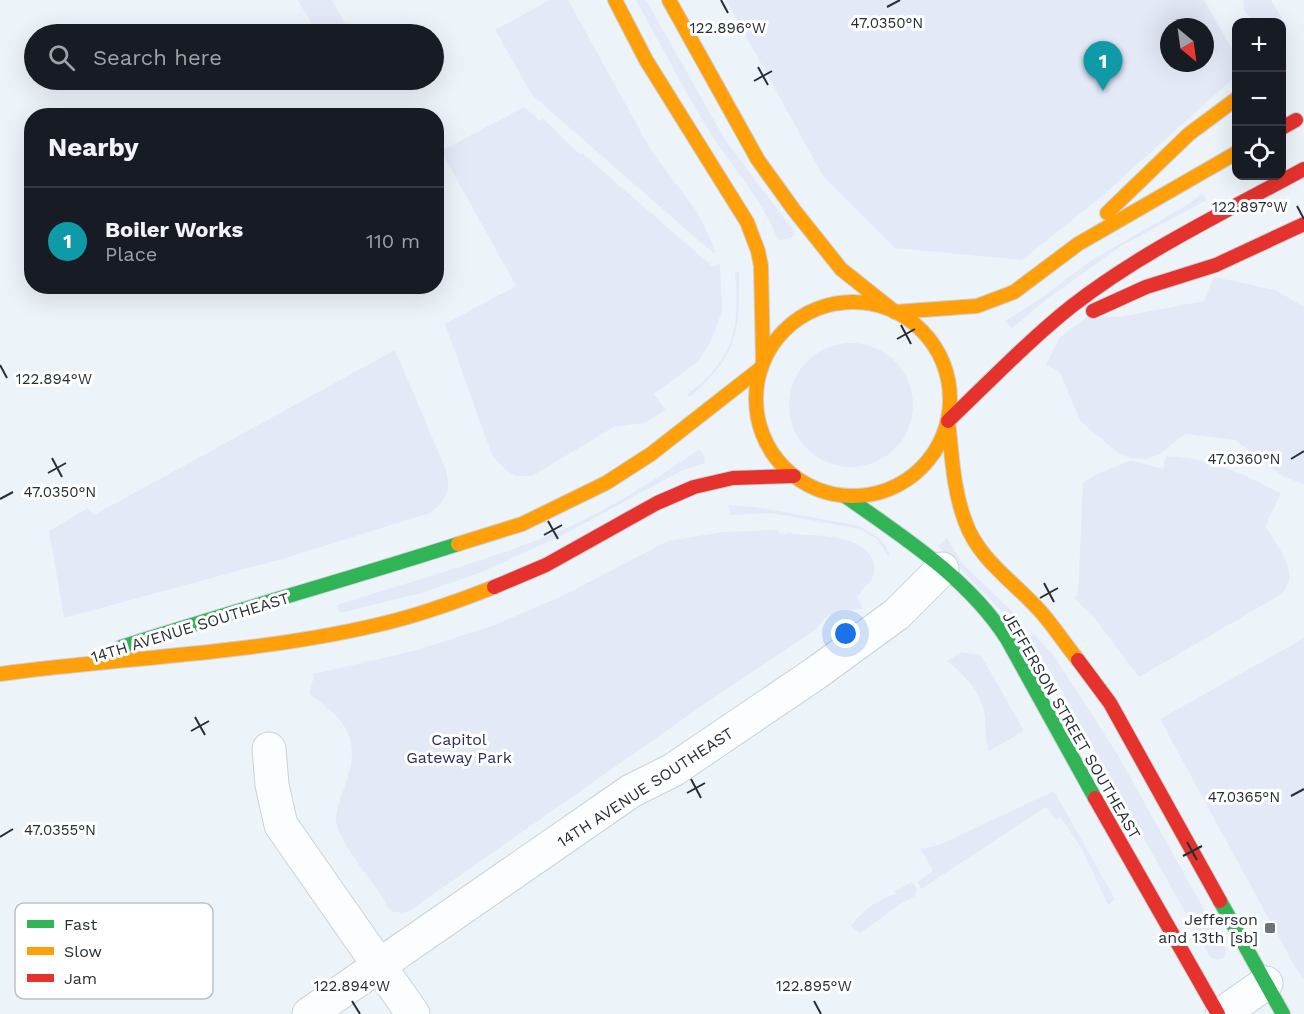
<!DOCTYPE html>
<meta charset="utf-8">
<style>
:root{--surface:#171b24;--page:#242831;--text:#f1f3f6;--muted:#9ea1a6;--line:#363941;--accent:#b45309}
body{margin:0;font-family:"Work Sans",sans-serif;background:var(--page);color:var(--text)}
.controls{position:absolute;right:18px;top:18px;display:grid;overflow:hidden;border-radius:12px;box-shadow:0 6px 24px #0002}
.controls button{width:54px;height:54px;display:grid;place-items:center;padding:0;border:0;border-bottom:2px solid var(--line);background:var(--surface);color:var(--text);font:30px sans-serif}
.compass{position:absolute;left:1160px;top:18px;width:54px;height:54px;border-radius:50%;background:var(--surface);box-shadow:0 6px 24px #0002;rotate:151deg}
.you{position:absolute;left:846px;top:634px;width:21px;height:21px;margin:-15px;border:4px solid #fff;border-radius:50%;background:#1a73e8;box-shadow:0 0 0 9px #1a73e833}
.badge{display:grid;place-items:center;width:39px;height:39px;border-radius:50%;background:var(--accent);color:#fff;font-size:20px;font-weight:700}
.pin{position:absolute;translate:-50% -50px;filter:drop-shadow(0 2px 3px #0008)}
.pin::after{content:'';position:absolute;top:32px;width:21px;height:18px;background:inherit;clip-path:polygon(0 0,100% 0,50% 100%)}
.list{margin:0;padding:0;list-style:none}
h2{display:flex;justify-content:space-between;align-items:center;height:78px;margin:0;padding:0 24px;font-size:26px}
h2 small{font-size:20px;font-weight:400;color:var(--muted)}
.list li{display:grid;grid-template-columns:39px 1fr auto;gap:18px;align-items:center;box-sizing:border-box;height:108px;padding:0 24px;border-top:2px solid var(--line)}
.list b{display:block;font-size:22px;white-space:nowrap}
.list p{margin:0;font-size:20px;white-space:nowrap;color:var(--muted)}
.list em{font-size:20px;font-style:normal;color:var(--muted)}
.icon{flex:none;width:33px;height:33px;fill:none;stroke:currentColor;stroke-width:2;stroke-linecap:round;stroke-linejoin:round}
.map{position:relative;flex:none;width:1304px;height:1014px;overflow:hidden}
.search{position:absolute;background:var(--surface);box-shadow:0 6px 24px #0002;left:24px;top:24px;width:420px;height:66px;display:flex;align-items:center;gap:15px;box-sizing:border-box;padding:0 21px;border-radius:33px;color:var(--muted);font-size:22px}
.panel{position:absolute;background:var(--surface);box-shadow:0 6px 24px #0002;left:24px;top:108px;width:420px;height:186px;border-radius:24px}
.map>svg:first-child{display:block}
.green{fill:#e4e9f8;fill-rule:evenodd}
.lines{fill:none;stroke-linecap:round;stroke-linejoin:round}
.street-casing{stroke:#cad2d7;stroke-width:35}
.fast-casing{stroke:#cad2d7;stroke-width:16}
.slow-casing{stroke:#cad2d7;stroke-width:16}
.jam-casing{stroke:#cad2d7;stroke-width:16}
.street{stroke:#fcfdfe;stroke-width:33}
.fast{stroke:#30b455;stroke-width:14}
.slow{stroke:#ff9f0a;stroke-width:14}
.jam{stroke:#e5322d;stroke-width:14}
.ticks{fill:none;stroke:#272f36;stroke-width:2}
.poi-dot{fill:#6c747a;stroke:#fff;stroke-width:2}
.labels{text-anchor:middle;stroke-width:6;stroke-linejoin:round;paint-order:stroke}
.street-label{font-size:16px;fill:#272f36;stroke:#fff}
.park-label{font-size:16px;fill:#2c2c61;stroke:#fff}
.poi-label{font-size:16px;fill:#272f36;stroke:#fff;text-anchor:end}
.key{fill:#fff;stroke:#bec1c3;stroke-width:1.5}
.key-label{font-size:16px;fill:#272f36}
.ticks-label{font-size:15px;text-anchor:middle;fill:#272f36;stroke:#fff;stroke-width:6;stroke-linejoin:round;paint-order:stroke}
</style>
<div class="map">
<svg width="1304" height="1014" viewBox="0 0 1304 1014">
<rect width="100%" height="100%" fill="#edf4f9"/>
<g class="green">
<polygon points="298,0 332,0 348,29 339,34 318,34"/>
<polygon points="550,0 568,0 652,152 698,213 716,252 713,253 532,95 495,30"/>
<path d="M636,0H646L726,141L796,234L789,238L778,241C764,202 737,174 715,140C686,95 662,47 636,0Z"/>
<path d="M726,0H1204L1236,56V76L1101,197L1022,260L895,248L823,176ZM1169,27H1205V63H1169Z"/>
<polygon points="1243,0 1271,0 1287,26 1282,28 1282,22 1253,22 1244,10"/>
<path d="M524,107L542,122L541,117C555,129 566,143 581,155V152L713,267L720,264L722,311L711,341L699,361L654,394L666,410L644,423L614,427L532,476H515L502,467L492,455L445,324L516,286L441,151Z"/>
<polygon points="1202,193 1207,200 1121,246 1045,301 1012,328 1005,321 1040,299 1090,261 1192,202"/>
<path d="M739,271C739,334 739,354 690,397L687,395C701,383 716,370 725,354C739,331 737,298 735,272Z"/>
<polygon points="1214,277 1276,290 1304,307 1304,484 1284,477 1235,440 1185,434 1160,454 1147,459 1131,458 1118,453 1081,422 1060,373 1046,365 1059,338 1088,316 1119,317 1204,301"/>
<circle cx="851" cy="405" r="62"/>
<path d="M395,350L446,470C451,489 447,501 430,513L282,559L64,618L49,531L88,508L94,515Z"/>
<path d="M699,449L704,456L705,463L681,471L563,535L482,572L422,593L340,613L337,606L340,604C412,581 487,561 557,532C607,511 654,481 699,449Z"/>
<path d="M1166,456C1208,458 1244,473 1281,494L1265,526C1277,546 1303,574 1280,595L1139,677L1092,615L1074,598L1078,594L1083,483L1093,476L1131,460L1163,469Z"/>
<polygon points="728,505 756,507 860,526 879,538 886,546 890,555 888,556 878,540 860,529 771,513 730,515"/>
<path d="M773,530H779V533L787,534L788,532L794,534C816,536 864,534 873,561C875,566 874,574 872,579C868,585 861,591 857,597L863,609C845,610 826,610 817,629L719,694L411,910L403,913L390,911C386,906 385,901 381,895C369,878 338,840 336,821C336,808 341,797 345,785C362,738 347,721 309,694L314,676L309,675L417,650L492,626L562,596L668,541L723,532Z"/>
<polygon points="947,538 962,563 1018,617 1020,621 1014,624 938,546"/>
<polygon points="1034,634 1055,657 1119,757 1226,949 1224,958 1216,960 1210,957 1062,691 1048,668 1023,637"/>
<polygon points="1304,638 1304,979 1295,967 1160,719"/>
<path d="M961,652L981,655L1024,731L989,751C985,737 986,731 985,717C983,695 964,674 947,661Z"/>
<polygon points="1054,791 1115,899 1108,905 1082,849 1060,817 1056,820 1046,807 921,889 918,882 933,870 920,849 939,845"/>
<path d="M912,882L917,889L915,896L902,903L860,933L851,926C860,913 880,897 896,894L895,891Z"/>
</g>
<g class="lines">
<g class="street-casing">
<g id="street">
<polyline points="269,749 272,785 281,825 413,1014"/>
<polyline points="309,1014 631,791 673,770 816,673 897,614 942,569"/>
<polyline points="1222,1014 1266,983"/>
</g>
</g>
<g class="fast-casing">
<g id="fast">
<path d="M845,496C903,537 968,578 1007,639L1095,798"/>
<path d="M121,647C233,611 346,580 458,544"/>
<polyline points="1220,901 1283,1014"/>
</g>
</g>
<g class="slow-casing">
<g id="slow">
<polyline points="615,0 646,60 747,222 758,251 761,266 763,361"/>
<polyline points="669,0 758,160 794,210 841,269 895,312"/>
<polyline points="1107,213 1189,134 1236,99"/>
<circle cx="853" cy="399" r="97"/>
<polyline points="895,312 977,306 1014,292 1078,244 1236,153"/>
<path d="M948,421C952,455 953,489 965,521C979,561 1015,582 1041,612C1054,627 1066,645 1078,660"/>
<polyline points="458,544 522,524 606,483 651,454 761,368"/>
<path d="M0,674C125,657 254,654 377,625C417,616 456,602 494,587"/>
</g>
</g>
<g class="jam-casing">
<g id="jam">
<polyline points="1282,128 1296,120"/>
<polyline points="1093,311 1146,287 1216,265 1304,224"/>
<path d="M948,421C989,382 1028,341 1072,306C1143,251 1225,212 1304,169"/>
<polyline points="494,587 546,565 657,503 694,487 733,478 794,476"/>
<polyline points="1078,660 1110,703 1220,901"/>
<polyline points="1095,798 1218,1014"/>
</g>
</g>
<use href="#street" class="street"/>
<use href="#fast" class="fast"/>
<use href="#slow" class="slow"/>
<use href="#jam" class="jam"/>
</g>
<path class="ticks" d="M721,0L728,13M887,7L900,0M758,67L768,85M754,81L772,71M1297,206L1304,219M901,325L911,344M897,339L915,329M0,365L7,378M52,458L62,477M1291,459L1304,451M48,473L66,463M0,499L13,492M548,521L558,539M544,535L562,525M1044,583L1054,602M1040,598L1058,588M195,717L205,735M191,731L209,721M691,779L701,798M687,793L705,783M1291,796L1304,789M0,837L13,829M1187,842L1197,860M1183,856L1202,846M352,1001L360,1014M814,1001L821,1014"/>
<rect class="poi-dot" x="1264" y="922" width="12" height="12" rx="3"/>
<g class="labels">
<g class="street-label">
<text transform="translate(190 627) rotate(-17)" y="6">14TH AVENUE SOUTHEAST</text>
<text transform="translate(1072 725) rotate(60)" y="6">JEFFERSON STREET SOUTHEAST</text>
<text transform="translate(645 787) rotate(-33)" y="6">14TH AVENUE SOUTHEAST</text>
</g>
<g class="park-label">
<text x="459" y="745">Capitol<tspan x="459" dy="18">Gateway Park</tspan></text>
</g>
<g class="poi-label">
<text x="1258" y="925">Jefferson<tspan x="1258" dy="18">and 13th [sb]</tspan></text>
</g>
</g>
<rect x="15" y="903" width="198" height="96" rx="9" class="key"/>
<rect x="27" y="920" width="27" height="8" fill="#30b455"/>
<rect x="27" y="947" width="27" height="8" fill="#ff9f0a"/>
<rect x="27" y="974" width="27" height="8" fill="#e5322d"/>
<g class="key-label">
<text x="64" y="930">Fast</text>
<text x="64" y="957">Slow</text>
<text x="64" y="984">Jam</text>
</g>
<g class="ticks-label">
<text x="887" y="28">47.0350°N</text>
<text x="728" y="33">122.896°W</text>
<text x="1250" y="212">122.897°W</text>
<text x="54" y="384">122.894°W</text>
<text x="1244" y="464">47.0360°N</text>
<text x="60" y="497">47.0350°N</text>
<text x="1244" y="802">47.0365°N</text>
<text x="60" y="835">47.0355°N</text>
<text x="352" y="991">122.894°W</text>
<text x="814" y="991">122.895°W</text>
</g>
</svg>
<div class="controls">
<button>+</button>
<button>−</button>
<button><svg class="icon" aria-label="locate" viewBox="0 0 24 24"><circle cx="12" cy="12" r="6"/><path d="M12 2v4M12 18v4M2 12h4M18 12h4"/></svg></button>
</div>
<svg class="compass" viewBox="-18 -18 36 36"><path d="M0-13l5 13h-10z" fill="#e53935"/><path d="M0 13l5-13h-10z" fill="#9ea1a6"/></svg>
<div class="you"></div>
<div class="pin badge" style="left:1103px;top:91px;background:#0f9aa8">1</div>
<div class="search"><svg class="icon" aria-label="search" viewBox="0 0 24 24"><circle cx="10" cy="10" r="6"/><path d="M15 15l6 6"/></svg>Search here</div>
<section class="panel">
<h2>Nearby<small></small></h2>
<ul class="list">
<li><span class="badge" style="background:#0f9aa8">1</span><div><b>Boiler Works</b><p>Place</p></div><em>110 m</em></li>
</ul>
</section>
</div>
